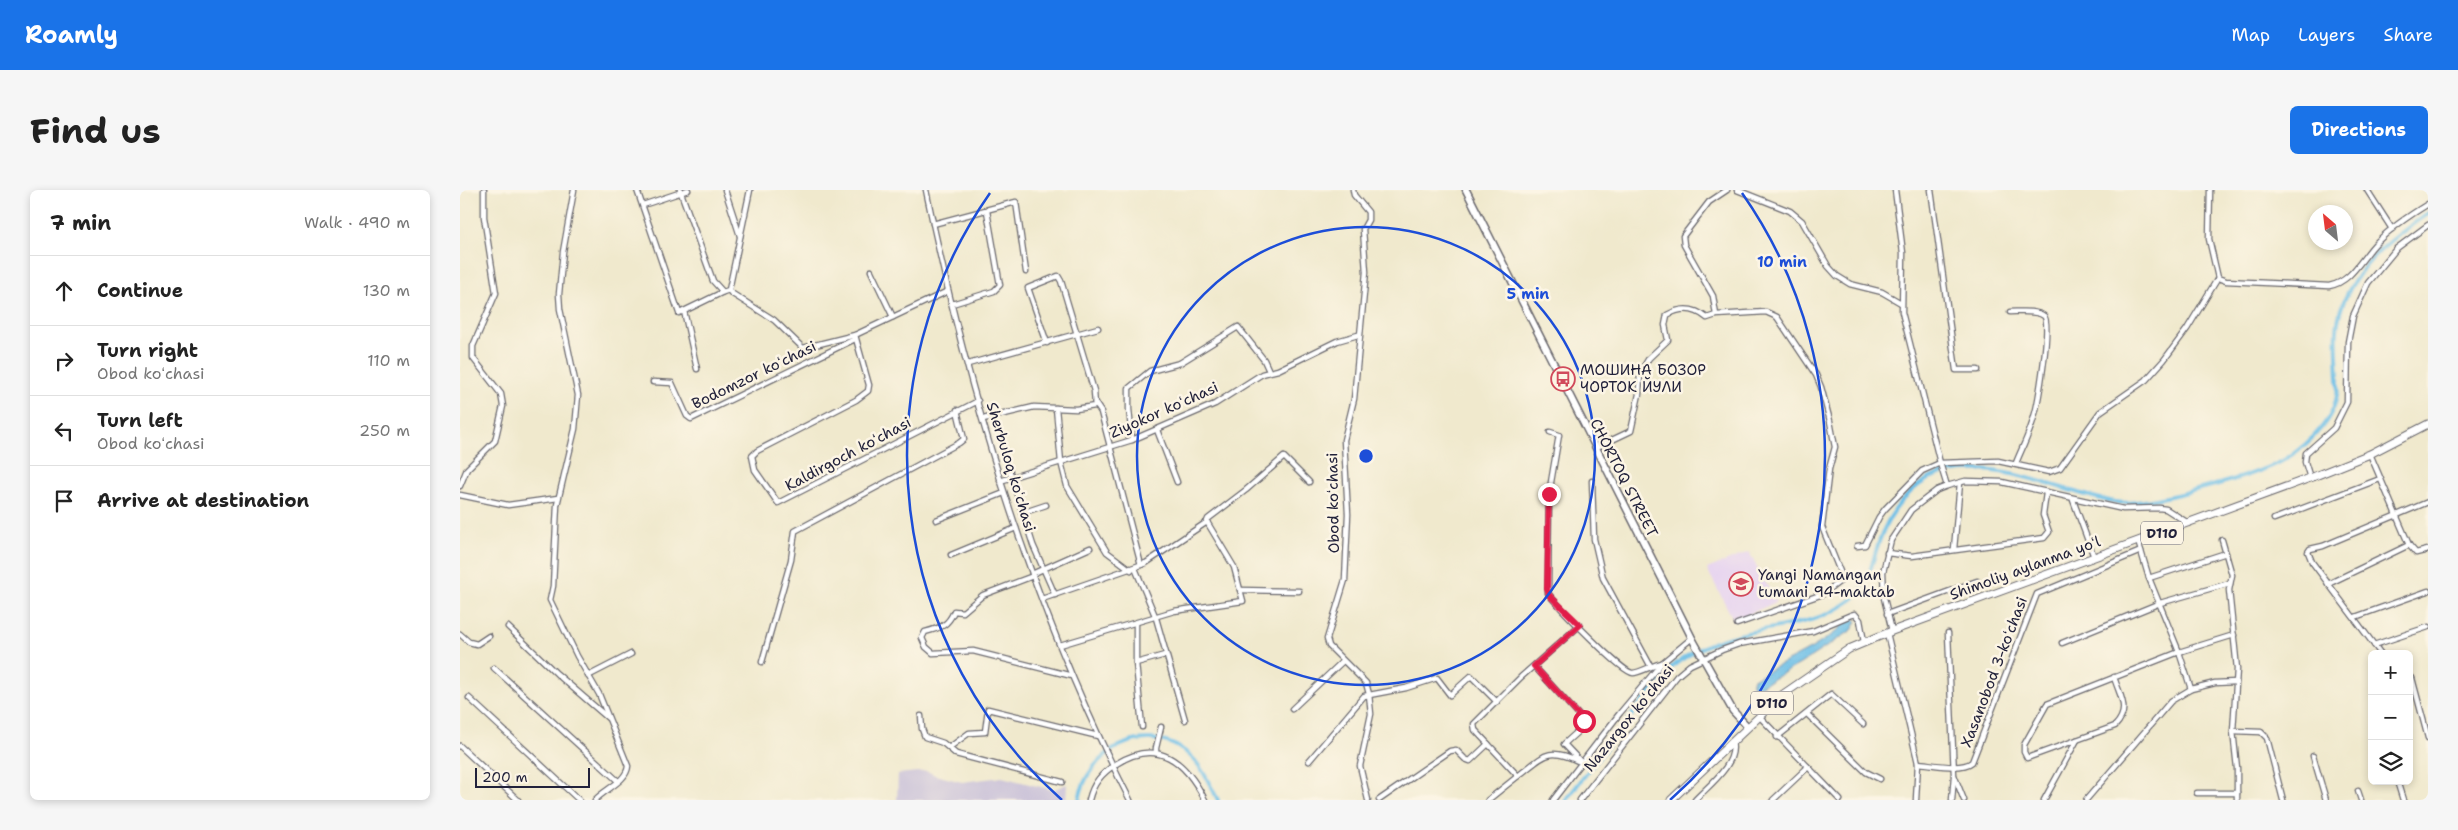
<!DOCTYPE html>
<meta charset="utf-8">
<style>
:root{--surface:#fff;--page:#f6f6f6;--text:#222;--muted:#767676;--line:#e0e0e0;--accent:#1a73e8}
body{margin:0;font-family:"Shantell Sans",sans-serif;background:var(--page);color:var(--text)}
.controls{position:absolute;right:15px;bottom:15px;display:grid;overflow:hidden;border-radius:8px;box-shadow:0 2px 8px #0003}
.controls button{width:45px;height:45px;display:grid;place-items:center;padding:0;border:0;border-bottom:1px solid var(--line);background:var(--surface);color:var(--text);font:25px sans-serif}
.compass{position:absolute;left:1848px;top:15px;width:45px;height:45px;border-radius:50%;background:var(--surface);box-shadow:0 2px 8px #0003;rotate:332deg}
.scale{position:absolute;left:15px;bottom:12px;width:115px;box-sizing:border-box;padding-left:5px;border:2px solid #22223b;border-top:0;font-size:14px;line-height:18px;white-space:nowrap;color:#22223b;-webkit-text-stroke:4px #fcf5e5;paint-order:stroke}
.stop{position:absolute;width:15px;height:15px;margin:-11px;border:4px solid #e11d48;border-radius:50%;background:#fff}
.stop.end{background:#e11d48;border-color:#fff;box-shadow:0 1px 5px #0008}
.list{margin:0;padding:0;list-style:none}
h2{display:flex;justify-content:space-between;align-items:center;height:65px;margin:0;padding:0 20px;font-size:21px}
h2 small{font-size:16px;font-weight:400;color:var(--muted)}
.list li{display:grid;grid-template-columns:32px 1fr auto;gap:15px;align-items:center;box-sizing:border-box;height:70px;padding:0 20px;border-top:1px solid var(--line)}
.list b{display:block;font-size:19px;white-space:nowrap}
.list p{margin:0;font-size:16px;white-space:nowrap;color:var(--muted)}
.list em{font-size:16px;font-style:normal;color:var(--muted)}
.icon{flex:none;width:28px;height:28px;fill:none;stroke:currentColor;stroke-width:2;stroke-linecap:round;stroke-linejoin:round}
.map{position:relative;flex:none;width:1968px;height:610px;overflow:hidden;border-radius:8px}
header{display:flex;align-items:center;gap:30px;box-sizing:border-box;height:70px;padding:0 25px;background:var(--accent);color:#fff}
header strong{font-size:24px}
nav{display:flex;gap:28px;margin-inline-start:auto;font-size:18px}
.intro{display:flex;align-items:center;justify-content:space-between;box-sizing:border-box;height:120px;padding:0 30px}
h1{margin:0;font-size:35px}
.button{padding:12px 22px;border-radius:8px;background:var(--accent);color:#fff;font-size:18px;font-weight:700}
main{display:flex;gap:30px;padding:0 30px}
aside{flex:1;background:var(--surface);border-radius:8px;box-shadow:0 2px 8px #0003}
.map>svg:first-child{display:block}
.built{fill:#e6d3f0}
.industrial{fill:#c8c0d8}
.water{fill:#6bbee7;stroke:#467091}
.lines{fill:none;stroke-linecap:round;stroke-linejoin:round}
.canal{stroke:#6bbee7;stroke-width:4}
.minor-casing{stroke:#6a686e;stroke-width:7}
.secondary-casing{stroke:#6a686e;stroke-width:9}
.primary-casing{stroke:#6a686e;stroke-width:9}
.minor{stroke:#fff;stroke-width:4.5}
.secondary{stroke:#fff;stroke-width:6}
.primary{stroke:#fff;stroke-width:7}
.route{stroke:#e11d48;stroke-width:6}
.ring{fill:none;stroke:#1d4ed8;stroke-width:2.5}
.labels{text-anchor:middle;stroke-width:5;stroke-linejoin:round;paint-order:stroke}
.shield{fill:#fcf5e5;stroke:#63616e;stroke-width:1}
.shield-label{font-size:14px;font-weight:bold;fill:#22223b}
.poi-label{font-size:15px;fill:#22223b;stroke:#fcf5e5;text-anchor:start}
.street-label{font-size:15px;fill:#22223b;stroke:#fcf5e5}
.centre{fill:#1d4ed8;stroke:#fcf5e5;stroke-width:2.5}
.ring-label{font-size:15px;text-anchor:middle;font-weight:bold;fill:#1d4ed8;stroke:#fcf5e5;stroke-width:5;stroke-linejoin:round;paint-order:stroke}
</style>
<header>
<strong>Roamly</strong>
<nav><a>Map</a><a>Layers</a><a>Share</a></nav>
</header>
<div class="intro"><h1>Find us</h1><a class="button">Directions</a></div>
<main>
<aside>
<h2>7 min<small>Walk · 490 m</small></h2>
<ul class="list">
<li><svg class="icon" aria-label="ahead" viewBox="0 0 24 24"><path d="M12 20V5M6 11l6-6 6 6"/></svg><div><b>Continue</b></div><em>130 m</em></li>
<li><svg class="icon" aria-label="right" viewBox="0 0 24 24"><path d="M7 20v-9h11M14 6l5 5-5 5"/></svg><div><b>Turn right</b><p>Obod koʻchasi</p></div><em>110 m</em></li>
<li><svg class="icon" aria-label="left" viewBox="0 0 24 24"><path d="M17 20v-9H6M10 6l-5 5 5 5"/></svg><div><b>Turn left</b><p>Obod koʻchasi</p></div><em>250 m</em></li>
<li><svg class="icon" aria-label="arrive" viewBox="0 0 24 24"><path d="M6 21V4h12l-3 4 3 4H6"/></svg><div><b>Arrive at destination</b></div></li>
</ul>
</aside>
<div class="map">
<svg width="1968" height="610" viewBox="0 0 1968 610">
<rect width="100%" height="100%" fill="#fcf5e5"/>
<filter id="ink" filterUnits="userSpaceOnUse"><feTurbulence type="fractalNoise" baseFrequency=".02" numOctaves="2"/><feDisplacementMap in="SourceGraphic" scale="10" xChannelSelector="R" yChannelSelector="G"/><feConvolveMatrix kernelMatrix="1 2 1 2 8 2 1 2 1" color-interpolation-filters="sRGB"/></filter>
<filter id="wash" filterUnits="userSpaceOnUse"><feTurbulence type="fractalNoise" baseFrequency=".0096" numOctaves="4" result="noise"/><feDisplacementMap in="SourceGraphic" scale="20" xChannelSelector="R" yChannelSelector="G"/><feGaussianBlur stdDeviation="1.12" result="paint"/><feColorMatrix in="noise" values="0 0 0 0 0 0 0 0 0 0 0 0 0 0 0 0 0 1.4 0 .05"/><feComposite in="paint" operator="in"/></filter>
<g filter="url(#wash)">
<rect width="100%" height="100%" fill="#f0e9cd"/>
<polygon class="built" points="1289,362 1316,412 1274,431 1247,379"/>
<polygon class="industrial" points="467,581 475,585 502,592 542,587 593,600 607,594 606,610 437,610 438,584"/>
<path class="water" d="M1393,427L1397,432L1392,440L1340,474L1298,497L1292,495V490C1318,474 1348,463 1373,444C1381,439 1384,429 1393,427Z"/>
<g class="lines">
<g class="canal">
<path d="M619,610C627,563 681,531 723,560C741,572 748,592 758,610"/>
<path d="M1106,610L1201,487C1220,468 1243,455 1267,448C1309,435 1354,438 1390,411C1410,396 1411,373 1419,352C1429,321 1455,288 1488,282C1546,271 1600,302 1655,312C1684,317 1798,286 1824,270C1851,253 1879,226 1878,193C1878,166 1873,142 1882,116C1898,73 1933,48 1968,23"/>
</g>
</g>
</g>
<g filter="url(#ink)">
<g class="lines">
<g class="minor-casing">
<g id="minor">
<path d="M114,0L103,62L99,104L100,119L118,205L115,239L97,315L93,396L90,410L117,466L139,504L168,576C167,591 145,599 135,610"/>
<polyline points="177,0 219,123 224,121"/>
<polyline points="220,0 253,91 263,102 269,100 271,103 314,130 343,158 395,145 488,101"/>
<polyline points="265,0 280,46"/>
<path d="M466,0C509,210 572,419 670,610"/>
<polyline points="893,0 894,5 908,22 908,30 903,39 906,82 894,209 884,250 888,324 885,390 867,449 869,456 906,493 909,504 911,524 900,576 908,610"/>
<polyline points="1277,0 1330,21 1342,31 1368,76 1377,86 1390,94 1422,102 1441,113"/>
<polyline points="1435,0 1443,63 1442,122 1480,273 1538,271 1589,282 1600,278 1640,222 1686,190 1704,170 1727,139 1758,88"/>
<polyline points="1471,0 1496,180 1518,180"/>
<path d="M1750,0L1749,49L1758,88L1766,91L1869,96C1892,92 1902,67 1917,52C1932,37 1950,25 1968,14"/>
<polyline points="1907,0 1932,39"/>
<polyline points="183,15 228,0"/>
<polyline points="473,34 556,12 566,82"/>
<polyline points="411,81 433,127"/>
<polyline points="269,100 290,0"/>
<polyline points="492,114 534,101 540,95 527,21"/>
<path d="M1550,122C1559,122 1576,120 1584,126C1592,131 1578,215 1574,227C1570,243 1562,258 1556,273"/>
<polyline points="1256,125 1306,122 1317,127 1356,185 1361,197 1370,231 1375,257 1369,279 1362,337 1383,389 1363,404 1277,434"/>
<polyline points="395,145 409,195 408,201 396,210 297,261 292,266 295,280 318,313 518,211"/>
<polyline points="508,174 638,138"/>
<polyline points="237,179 224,121 263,102"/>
<polyline points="193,192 212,193 227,226 231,229 395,149"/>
<polyline points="635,213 641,222 681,375"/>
<polyline points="596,218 601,272 607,296 647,362 671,380"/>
<polyline points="523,229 574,217 616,219 635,216 634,201 601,91 598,86 568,98 587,153"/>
<polyline points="697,240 717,292"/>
<path d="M1090,242L1099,245L1089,304L1088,403C1096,414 1163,484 1173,483C1179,483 1193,475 1202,473"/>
<polyline points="672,250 669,219 669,198 690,181 720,173 778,137 804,170 809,181"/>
<path d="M1135,258L1171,241L1179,204L1180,183L1189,168L1208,150L1205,135L1207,125C1221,117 1235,118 1247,128L1256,125L1253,106L1224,55L1223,46L1249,12L1267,0"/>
<polyline points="548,276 573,355 595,405"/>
<polyline points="1850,288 1845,272 1846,263 1874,238 1887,212 1888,152 1893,126 1908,93 1937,58 1968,35"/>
<polyline points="540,291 672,250 755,214 802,184 818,180 877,151 898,145"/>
<polyline points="1132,291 1134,349 1143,388 1190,475"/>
<polyline points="0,296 7,279 35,251 43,216 41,204 13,168 13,156 36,103 24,27 24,0"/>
<polyline points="0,305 48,315 98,308"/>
<polyline points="1613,310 1634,367"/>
<polyline points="562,323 586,315"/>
<polyline points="1814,329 1920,289"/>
<polyline points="476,330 544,303"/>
<polyline points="1762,350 1772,385 1769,400 1777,479 1773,541 1777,578 1777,610"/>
<polyline points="1678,351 1689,388 1766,363"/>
<polyline points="1949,355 1956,363 1968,360"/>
<polyline points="1397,356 1405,355 1419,327 1425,319 1462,281 1480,273 1487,296"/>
<polyline points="1494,359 1500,293"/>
<polyline points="1427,363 1452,366 1584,348 1589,342 1583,325 1586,303"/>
<polyline points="491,365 556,338"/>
<polyline points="675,378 696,428 725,530"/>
<polyline points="572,384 630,358"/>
<path d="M573,386L523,405L503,422L494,421C488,436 480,438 465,442L462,448L466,457L473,463L513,461L612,486"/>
<polyline points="1689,388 1719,462 1731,499 1755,493 1776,492"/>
<polyline points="1868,394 1949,355 1910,264"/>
<polyline points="780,400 839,401"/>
<polyline points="582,409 686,373 747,332 748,329 786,300 824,267 849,292"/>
<polyline points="1427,424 1517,391"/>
<polyline points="1895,427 1968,401"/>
<polyline points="676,434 676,473 682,537"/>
<polyline points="48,437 97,484 148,528"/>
<polyline points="1432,441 1424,408 1423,382 1431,350 1451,320 1477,300 1487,296 1505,291 1542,292 1663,319 1699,318 1706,319 1728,333"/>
<polyline points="1427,443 1458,573 1456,610"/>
<polyline points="1488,443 1494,585 1504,610"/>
<polyline points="0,444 9,452 17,454 29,446"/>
<polyline points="1602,453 1700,413 1770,393"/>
<polyline points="600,455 714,421 783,411 774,377 747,332"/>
<polyline points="1914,455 1968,437"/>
<polyline points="1921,464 1852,372 1848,362 1850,359 1863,356 1968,312"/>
<polyline points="302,472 331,370 335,341 499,253 504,249 497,220"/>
<polyline points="676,473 705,465"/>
<polyline points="1074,476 1125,532 1124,536 1104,554 1121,572"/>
<polyline points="34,478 158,591"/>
<polyline points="128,486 171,464"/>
<polyline points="1949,486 1952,488 1968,548"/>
<path d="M1654,487C1660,507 1671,519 1655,536L1567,568L1564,562V555L1587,514L1719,462L1774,445"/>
<polyline points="9,508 119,610"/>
<polyline points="832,519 883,471"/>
<polyline points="1347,524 1406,582 1420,589"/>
<polyline points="461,526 462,539 465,547 483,553 496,564 602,592"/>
<polyline points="1299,526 1380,610"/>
<polyline points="1773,541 1801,542 1807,548 1823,610"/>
<polyline points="1317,547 1371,504 1403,534"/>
<polyline points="0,556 58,610"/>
<polyline points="490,557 509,543 525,542 528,519 638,546"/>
<polyline points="696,563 696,558 701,537"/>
<polyline points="1853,566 1866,610"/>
<polyline points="849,571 904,506 946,498 977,488 990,505 1011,486 1037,512"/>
<path d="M1458,573C1472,574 1501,581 1512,572L1577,404L1681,361"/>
<path d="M1058,586C1083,567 1087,556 1118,571"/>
<polyline points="1937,591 1943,610"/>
<polyline points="1898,601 1901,610"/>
<polyline points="1737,603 1777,603"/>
<path d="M629,610C633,593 642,583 656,574C698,547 726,572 745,610"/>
<polyline points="919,610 990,561 996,560 1005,569 1010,571 1028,554"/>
<polyline points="1028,610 1058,586 1015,540 1014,534 1061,487 1120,435"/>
<polyline points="1093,610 1160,523 1202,473 1232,448"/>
<polyline points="1120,610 1217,486 1230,475 1262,460 1279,454 1353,441 1391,425 1395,424 1400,430 1404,452"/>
<path d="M1235,610C1249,595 1278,574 1272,552"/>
<polyline points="1313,610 1348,577"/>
<polyline points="1492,610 1494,586"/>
<polyline points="1584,610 1617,550"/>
<polyline points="1626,610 1711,511 1731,499"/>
</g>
</g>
<g class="secondary-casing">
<polyline id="secondary" points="1006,0 1234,452 1273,521 1287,536"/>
</g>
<g class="primary-casing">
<polyline id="primary" points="1211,610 1322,505 1389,459 1432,441 1850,288 1910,264 1968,234"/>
</g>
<use href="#minor" class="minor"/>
<use href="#secondary" class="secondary"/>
<use href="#primary" class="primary"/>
</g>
</g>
<g class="lines" filter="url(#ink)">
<polyline class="route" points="1089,304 1087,399 1089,405 1120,435 1074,476 1124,531"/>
</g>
<g class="ring">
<circle cx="906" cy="266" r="229"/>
<path d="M602 610A459 459 0 0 1 530 3M1282 3A459 459 0 0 1 1210 610"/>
</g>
<defs>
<g id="bus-ring" transform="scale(1.25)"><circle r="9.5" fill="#fcf5e5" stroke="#d1495b" stroke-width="1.5"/><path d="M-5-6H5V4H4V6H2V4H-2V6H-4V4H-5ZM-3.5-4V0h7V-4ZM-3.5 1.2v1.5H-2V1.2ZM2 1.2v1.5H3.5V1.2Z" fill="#d1495b"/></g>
<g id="school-ring" transform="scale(1.25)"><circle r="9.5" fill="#fcf5e5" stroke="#d1495b" stroke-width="1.5"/><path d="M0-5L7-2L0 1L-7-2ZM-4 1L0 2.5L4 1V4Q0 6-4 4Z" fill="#d1495b"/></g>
</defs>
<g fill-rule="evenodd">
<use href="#bus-ring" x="1103" y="189"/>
<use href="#school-ring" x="1281" y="394"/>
</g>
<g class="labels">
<g class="shield">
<rect x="1681" y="331.5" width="42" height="23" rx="4"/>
<rect x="1291" y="501.5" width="42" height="23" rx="4"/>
</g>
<g class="shield-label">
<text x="1702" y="348">D110</text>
<text x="1312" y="518">D110</text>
</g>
<g class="poi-label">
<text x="1120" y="185">МОШИНА БОЗОР<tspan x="1120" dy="17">ЧОРТОК ЙУЛИ</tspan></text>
<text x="1298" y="390">Yangi Namangan<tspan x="1298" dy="17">tumani 94-maktab</tspan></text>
</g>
<g class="street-label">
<text transform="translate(294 185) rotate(-26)" y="5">Bodomzor koʻchasi</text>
<text transform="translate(704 220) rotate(-24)" y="5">Ziyokor koʻchasi</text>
<text transform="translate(388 264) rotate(-28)" y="5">Kaldirgoch koʻchasi</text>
<text transform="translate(551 277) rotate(73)" y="5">Sherbuloq koʻchasi</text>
<text transform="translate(1164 288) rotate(63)" y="5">CHORTOQ STREET</text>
<text transform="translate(873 313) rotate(-91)" y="5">Obod koʻchasi</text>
<text transform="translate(1565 378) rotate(-20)" y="5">Shimoliy aylanma yoʻl</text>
<text transform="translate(1534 482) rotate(-69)" y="5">Xasanobod 3-koʻchasi</text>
<text transform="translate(1169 528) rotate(-51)" y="5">Nazargox koʻchasi</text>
</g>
</g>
<circle cx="906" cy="266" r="8" class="centre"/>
<g class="ring-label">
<text x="1322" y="77">10 min</text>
<text x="1068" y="109">5 min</text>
</g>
</svg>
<div class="controls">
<button>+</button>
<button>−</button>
<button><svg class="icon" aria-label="layers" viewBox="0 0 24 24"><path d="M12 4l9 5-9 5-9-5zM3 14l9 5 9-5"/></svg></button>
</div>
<svg class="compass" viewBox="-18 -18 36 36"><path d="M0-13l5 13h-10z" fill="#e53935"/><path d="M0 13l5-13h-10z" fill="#767676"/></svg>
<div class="scale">200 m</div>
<div class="stop" style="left:1124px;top:531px"></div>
<div class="stop end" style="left:1089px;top:304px"></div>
</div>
</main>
